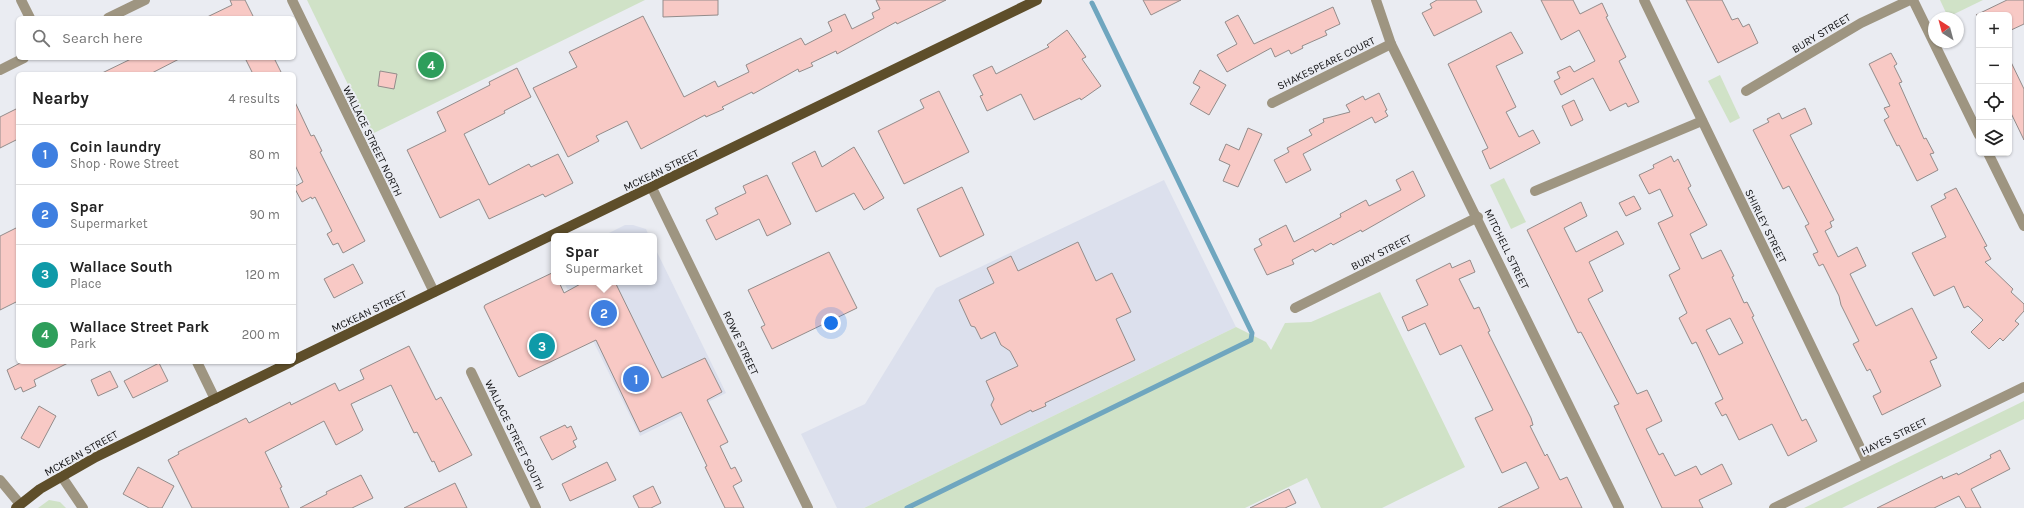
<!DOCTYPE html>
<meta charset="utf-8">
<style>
:root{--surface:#fff;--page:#f6f6f6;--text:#222;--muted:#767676;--line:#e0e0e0;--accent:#2563eb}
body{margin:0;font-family:Karla,sans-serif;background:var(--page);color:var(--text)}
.controls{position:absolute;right:12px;top:12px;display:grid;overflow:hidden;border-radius:6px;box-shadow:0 1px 3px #0004}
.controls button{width:36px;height:36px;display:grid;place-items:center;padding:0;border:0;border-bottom:1px solid var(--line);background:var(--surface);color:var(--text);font:20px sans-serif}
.compass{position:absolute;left:1928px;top:12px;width:36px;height:36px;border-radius:50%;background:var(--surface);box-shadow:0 1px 3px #0004;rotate:324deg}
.you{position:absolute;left:831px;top:323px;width:14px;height:14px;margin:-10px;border:3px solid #fff;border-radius:50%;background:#1a73e8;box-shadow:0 0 0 6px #1a73e833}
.badge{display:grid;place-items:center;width:26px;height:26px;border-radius:50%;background:var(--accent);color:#fff;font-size:13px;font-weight:700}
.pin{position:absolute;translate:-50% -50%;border:2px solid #fff;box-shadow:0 1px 4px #0006}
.popup{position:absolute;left:551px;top:233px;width:106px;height:52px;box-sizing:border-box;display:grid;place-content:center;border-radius:6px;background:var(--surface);filter:drop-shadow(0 1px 3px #0005);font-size:13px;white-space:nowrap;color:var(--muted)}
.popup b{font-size:15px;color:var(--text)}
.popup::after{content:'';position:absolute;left:50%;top:100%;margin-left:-8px;border:8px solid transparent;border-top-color:var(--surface)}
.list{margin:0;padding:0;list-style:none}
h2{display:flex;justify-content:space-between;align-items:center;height:52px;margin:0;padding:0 16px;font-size:17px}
h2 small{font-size:13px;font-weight:400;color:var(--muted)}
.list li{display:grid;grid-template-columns:26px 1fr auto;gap:12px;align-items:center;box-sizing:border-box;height:60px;padding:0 16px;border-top:1px solid var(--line)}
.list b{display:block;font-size:15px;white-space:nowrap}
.list p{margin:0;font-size:13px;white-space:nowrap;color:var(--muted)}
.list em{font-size:13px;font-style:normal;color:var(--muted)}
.icon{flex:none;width:22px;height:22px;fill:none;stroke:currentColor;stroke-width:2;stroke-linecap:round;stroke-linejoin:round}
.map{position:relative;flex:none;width:2024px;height:508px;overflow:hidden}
.search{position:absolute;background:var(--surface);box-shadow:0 1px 3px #0004;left:16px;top:16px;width:280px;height:44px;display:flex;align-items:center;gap:10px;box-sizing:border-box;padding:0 14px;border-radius:6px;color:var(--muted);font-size:15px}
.panel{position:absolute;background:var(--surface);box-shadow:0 1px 3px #0004;left:16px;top:72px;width:280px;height:292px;border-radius:6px}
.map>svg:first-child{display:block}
.built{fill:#dce0ed}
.green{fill:#d0e2c7}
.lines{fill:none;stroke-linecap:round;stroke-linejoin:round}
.stream{stroke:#6fa6bf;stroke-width:5}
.building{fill:#f8c9c5;stroke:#938c8b;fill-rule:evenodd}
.minor{stroke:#9e9581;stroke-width:10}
.major{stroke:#5e4e2a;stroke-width:10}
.labels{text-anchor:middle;stroke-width:4;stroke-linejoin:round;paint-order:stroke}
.street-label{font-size:11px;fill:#111113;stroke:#eaecf2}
</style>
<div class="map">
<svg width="2024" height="508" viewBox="0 0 2024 508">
<rect width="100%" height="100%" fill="#eaecf2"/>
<g class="built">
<polygon points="1164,180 1236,327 864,508 837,508 801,434 865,404 936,288"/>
<polygon points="625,225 633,225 646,229 649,236 603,236"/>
<polygon points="654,246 726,393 640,436 564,282 654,282"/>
</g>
<g class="green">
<polygon points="307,0 645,0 372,134"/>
<polygon points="1940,0 1983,0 1948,17"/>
<polygon points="1720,75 1740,118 1730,123 1708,81"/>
<polygon points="1504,178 1526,222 1511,229 1490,185"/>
<polygon points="1380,292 1465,467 1382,508 1321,508 1307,478 1245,508 864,508 1236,327 1266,342 1271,350 1285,323 1311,322"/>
<polygon points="2024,401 2024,419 1842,508 1804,508"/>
<polygon points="49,500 60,502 66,508 38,508"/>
</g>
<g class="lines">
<polyline class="stream" points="907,508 1251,340 1252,333 1092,3"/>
</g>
<g class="building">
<polygon points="230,0 245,0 254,18 205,18 232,5"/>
<polygon points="663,0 718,0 718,15 663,17"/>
<polygon points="876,0 946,0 897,24 896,22 837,54 836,51 811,63 813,66 799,72 798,69 753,94 752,92 722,107 724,109 706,117 705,115 641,149 627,121 596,136 599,141 568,157 533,88 577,67 569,52 643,16 684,97 715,81 718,87 749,72 746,65 801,38 805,45 832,31 828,22 845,14 852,29 874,18 872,13 880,9"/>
<polygon points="1143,0 1181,0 1151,15"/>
<polygon points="1437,0 1476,0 1482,12 1434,36 1422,13 1432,8 1430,4"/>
<polygon points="1541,0 1573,0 1580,14 1602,3 1608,16 1606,17 1626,57 1619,61 1639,102 1628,107 1626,103 1610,111 1593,78 1561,95 1554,81 1560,78 1557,72 1570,66 1574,72 1595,61 1579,30 1561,40"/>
<polygon points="1686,0 1722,0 1732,20 1738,18 1743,27 1749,24 1758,43 1718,63"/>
<polygon points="2007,0 2024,0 2024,24 2009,31 2009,15 1976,15"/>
<polygon points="1333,7 1340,24 1325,31 1327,35 1302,46 1303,48 1291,54 1289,50 1275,57 1271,48 1227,72 1217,55 1237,44 1225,22 1238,15 1254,44"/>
<polygon points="1067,30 1086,57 1082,59 1101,86 1081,100 1080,98 1034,120 1021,94 987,111 980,96 983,95 973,75 992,66 996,74 1049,47 1047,45"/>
<polygon points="1511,32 1523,53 1496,66 1516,107 1506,112 1519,137 1533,130 1540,143 1490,169 1482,151 1488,148 1448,64"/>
<polygon points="1891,53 1897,64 1894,66 1902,82 1899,83 1924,139 1926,138 1934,153 1930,154 1938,170 1917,181 1899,145 1897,146 1884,120 1889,117 1884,108 1890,106 1869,64"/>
<polygon points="133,58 181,58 150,74 100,74"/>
<polygon points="245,58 274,58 282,74 253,74"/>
<polygon points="2009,58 2024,89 2024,140 2009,109"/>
<polygon points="517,68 531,97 504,111 505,113 464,134 489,185 529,164 531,167 558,154 573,183 545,197 543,194 489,219 479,199 440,218 407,150 446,131 437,112 490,85 489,82"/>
<polygon points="1200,70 1226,85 1209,115 1190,104 1200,87 1193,83"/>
<polygon points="380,71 397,74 394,89 378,86"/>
<polygon points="939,91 969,152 904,184 878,131 924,108 920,100"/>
<polygon points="1379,93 1387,110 1385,111 1388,116 1375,123 1372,117 1303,154 1311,170 1286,183 1274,160 1289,152 1287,148 1312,135 1309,130 1324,122 1323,119 1350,112 1346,105 1363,96 1365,100"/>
<polygon points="294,100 311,136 314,135 322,151 320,152 365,241 343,253 338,243 333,245 327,234 332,231 315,197 312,199 311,197 302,202 294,187 303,182 294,163"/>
<polygon points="1574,100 1583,120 1571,126 1562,106"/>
<polygon points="18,108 18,139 0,148 0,117"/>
<polygon points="1805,108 1812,124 1790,135 1834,220 1830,222 1832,227 1825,231 1838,257 1857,247 1866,266 1850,274 1876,326 1912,308 1937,358 1930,361 1941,386 1882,415 1873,396 1881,392 1870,369 1867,371 1853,344 1859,341 1841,305 1839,296 1823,264 1819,266 1813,254 1818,252 1805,226 1809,224 1789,186 1783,189 1753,130 1769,122 1767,119 1779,113 1782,119"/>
<polygon points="1248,128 1262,134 1238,187 1223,181 1230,165 1219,160 1226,144 1239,150"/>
<polygon points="854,147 884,198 864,210 854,193 816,212 792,163 815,151 822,167"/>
<path d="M1671,156L1674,162L1678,159L1691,186L1688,188L1707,225L1690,234L1702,259L1721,250L1734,276L1732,277L1739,292L1744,303L1747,302L1754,316L1752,317L1802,421L1806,419L1817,441L1788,456L1772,424L1739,440L1726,414L1722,416L1715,403L1723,399L1696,342L1692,344L1679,318L1687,313L1669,275L1680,269L1658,223L1673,216L1660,189L1649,194L1639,175L1654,168L1653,165ZM1730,318L1743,343L1719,355L1706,330Z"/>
<polygon points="1413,171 1425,196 1362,232 1361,230 1333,245 1331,243 1315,252 1313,249 1292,260 1294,264 1267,275 1254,249 1262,245 1259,239 1286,225 1294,242 1341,217 1340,214 1366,200 1369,206 1401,190 1396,180"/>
<polygon points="767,175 791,224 767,236 759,219 716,240 706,220 718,214 715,208 746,193 743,186"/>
<polygon points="962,187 984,235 940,257 917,209"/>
<polygon points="1956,188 1987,246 1984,247 1991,259 1985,262 2013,289 2011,292 2024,304 2024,311 2015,321 2019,324 2003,341 2000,338 1989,349 1971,332 1983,320 1968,306 1964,308 1954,286 1934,296 1912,253 1946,237 1931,206 1946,198 1944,194"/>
<polygon points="1634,196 1641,209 1626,216 1619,203"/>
<polygon points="1581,202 1587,216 1564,228 1576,252 1617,231 1624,244 1589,262 1603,291 1588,299 1637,394 1647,390 1662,421 1646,429 1659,455 1663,453 1675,476 1696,466 1701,475 1722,464 1732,484 1699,500 1703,508 1662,508 1614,406 1619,404 1581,332 1578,333 1527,230"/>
<polygon points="18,227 18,301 0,310 0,236"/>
<polygon points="1078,242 1096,281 1112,273 1131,312 1116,319 1135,360 1045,403 1046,406 1032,412 1031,410 1001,425 991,405 994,399 986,381 1018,366 1010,351 1001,345 995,332 981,339 975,327 971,326 959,300 994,283 987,268 1011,256 1018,271"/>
<polygon points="829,252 857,308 772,349 761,327 765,325 748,290"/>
<polygon points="1470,260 1475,272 1459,279 1474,309 1479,307 1490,331 1488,332 1531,418 1533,425 1530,426 1545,456 1547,454 1560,480 1567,477 1582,508 1498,508 1539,488 1526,462 1502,473 1475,418 1493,410 1461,345 1440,355 1425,323 1408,331 1402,317 1428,305 1416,280 1450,263 1452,268"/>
<polygon points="353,264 363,283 334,298 324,279"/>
<polygon points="554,272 554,282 559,282 564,293 584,282 615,282 662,378 705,358 722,392 707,400 728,442 720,446 731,469 735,467 742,481 733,486 744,508 725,508 705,467 707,466 681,412 640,432 596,340 519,377 518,376 484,307 485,305"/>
<polygon points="409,346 436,400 441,397 472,455 439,472 434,461 432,462 417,432 414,433 391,385 351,404 363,430 359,433 336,445 324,421 265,452 282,487 280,488 289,508 192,508 168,460 179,454 178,452 246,418 249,423 290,402 291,405 335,383 339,391 364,379 360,370"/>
<polygon points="22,362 70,362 34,380 36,386 23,392 21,387 15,390 7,370"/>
<polygon points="159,363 168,381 133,398 124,381"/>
<polygon points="110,371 118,387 98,396 91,380"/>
<polygon points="39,406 56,416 39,448 21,438"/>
<polygon points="565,425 567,428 571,426 577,439 573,441 576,447 552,460 540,437"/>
<polygon points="2000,450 2010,469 1971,489 1981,508 1966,508 1959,496 1934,508 1877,508 1942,476 1943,479 1957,473 1958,475 1991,458 1990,455"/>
<polygon points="607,462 616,480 570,501 562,484"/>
<polygon points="138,467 174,486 162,508 149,508 123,494"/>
<polygon points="361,475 373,498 352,508 300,508 327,494 326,492"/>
<polygon points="455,483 467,508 404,508"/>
<polygon points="653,486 661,503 651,508 639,508 633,496"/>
<polygon points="1289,489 1296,503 1285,508 1250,508"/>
</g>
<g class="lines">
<g class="minor">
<polyline points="21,0 30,18"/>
<polyline points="292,0 434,292"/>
<polyline points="1376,0 1391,44 1619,508"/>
<polyline points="1644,0 1867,462"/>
<polyline points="1913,0 1979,135"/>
<polyline points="108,18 145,0"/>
<polyline points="0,70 24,58"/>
<polyline points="1746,91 1861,23 1910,0"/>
<polyline points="1272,103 1391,44"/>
<polyline points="1988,153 2024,226"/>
<polyline points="652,188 808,508"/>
<polyline points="1535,191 1702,121"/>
<polyline points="1295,308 1478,217"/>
<polyline points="197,362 215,399"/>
<polyline points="471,372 536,508"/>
<polyline points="62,477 83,508"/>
<polyline points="0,480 20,504"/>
<polyline points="1774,508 2024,387"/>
</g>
<g class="major">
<polyline points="294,360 1037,0"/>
<polyline points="16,508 40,489 96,457 291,362"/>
</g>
</g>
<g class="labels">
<g class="street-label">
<text transform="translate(1821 33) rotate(-31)" y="4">BURY STREET</text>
<text transform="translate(1326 63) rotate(-26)" y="4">SHAKESPEARE COURT</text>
<text transform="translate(373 141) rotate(64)" y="4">WALLACE STREET NORTH</text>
<text transform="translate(661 170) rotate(-26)" y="4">MCKEAN STREET</text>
<text transform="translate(1766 226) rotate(64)" y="4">SHIRLEY STREET</text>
<text transform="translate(1507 249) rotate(64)" y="4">MITCHELL STREET</text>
<text transform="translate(1381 252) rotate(-27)" y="4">BURY STREET</text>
<text transform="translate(369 311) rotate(-26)" y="4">MCKEAN STREET</text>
<text transform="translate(741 343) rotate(65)" y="4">ROWE STREET</text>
<text transform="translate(515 435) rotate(64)" y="4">WALLACE STREET SOUTH</text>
<text transform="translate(1894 436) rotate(-26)" y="4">HAYES STREET</text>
<text transform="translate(81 453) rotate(-29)" y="4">MCKEAN STREET</text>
</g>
</g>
</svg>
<div class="controls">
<button>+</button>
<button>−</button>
<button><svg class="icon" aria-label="locate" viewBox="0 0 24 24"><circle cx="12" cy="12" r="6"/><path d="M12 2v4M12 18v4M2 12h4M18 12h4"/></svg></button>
<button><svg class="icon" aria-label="layers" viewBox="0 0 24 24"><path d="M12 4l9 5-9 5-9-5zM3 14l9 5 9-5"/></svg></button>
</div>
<svg class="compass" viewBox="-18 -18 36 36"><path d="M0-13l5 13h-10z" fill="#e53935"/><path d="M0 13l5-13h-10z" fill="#767676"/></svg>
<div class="you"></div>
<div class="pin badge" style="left:636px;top:379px;background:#3f7fe0">1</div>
<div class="pin badge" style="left:604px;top:313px;background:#3f7fe0">2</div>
<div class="popup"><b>Spar</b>Supermarket</div>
<div class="pin badge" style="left:542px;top:346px;background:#0f9aa8">3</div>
<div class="pin badge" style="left:431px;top:65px;background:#2e9e5b">4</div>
<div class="search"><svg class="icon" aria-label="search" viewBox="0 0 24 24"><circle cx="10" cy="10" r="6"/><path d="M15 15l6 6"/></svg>Search here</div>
<section class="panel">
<h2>Nearby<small>4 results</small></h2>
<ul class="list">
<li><span class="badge" style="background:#3f7fe0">1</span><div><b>Coin laundry</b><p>Shop · Rowe Street</p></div><em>80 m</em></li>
<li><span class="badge" style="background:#3f7fe0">2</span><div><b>Spar</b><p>Supermarket</p></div><em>90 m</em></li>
<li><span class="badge" style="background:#0f9aa8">3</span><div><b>Wallace South</b><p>Place</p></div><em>120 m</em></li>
<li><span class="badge" style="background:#2e9e5b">4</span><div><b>Wallace Street Park</b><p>Park</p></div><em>200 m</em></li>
</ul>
</section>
</div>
